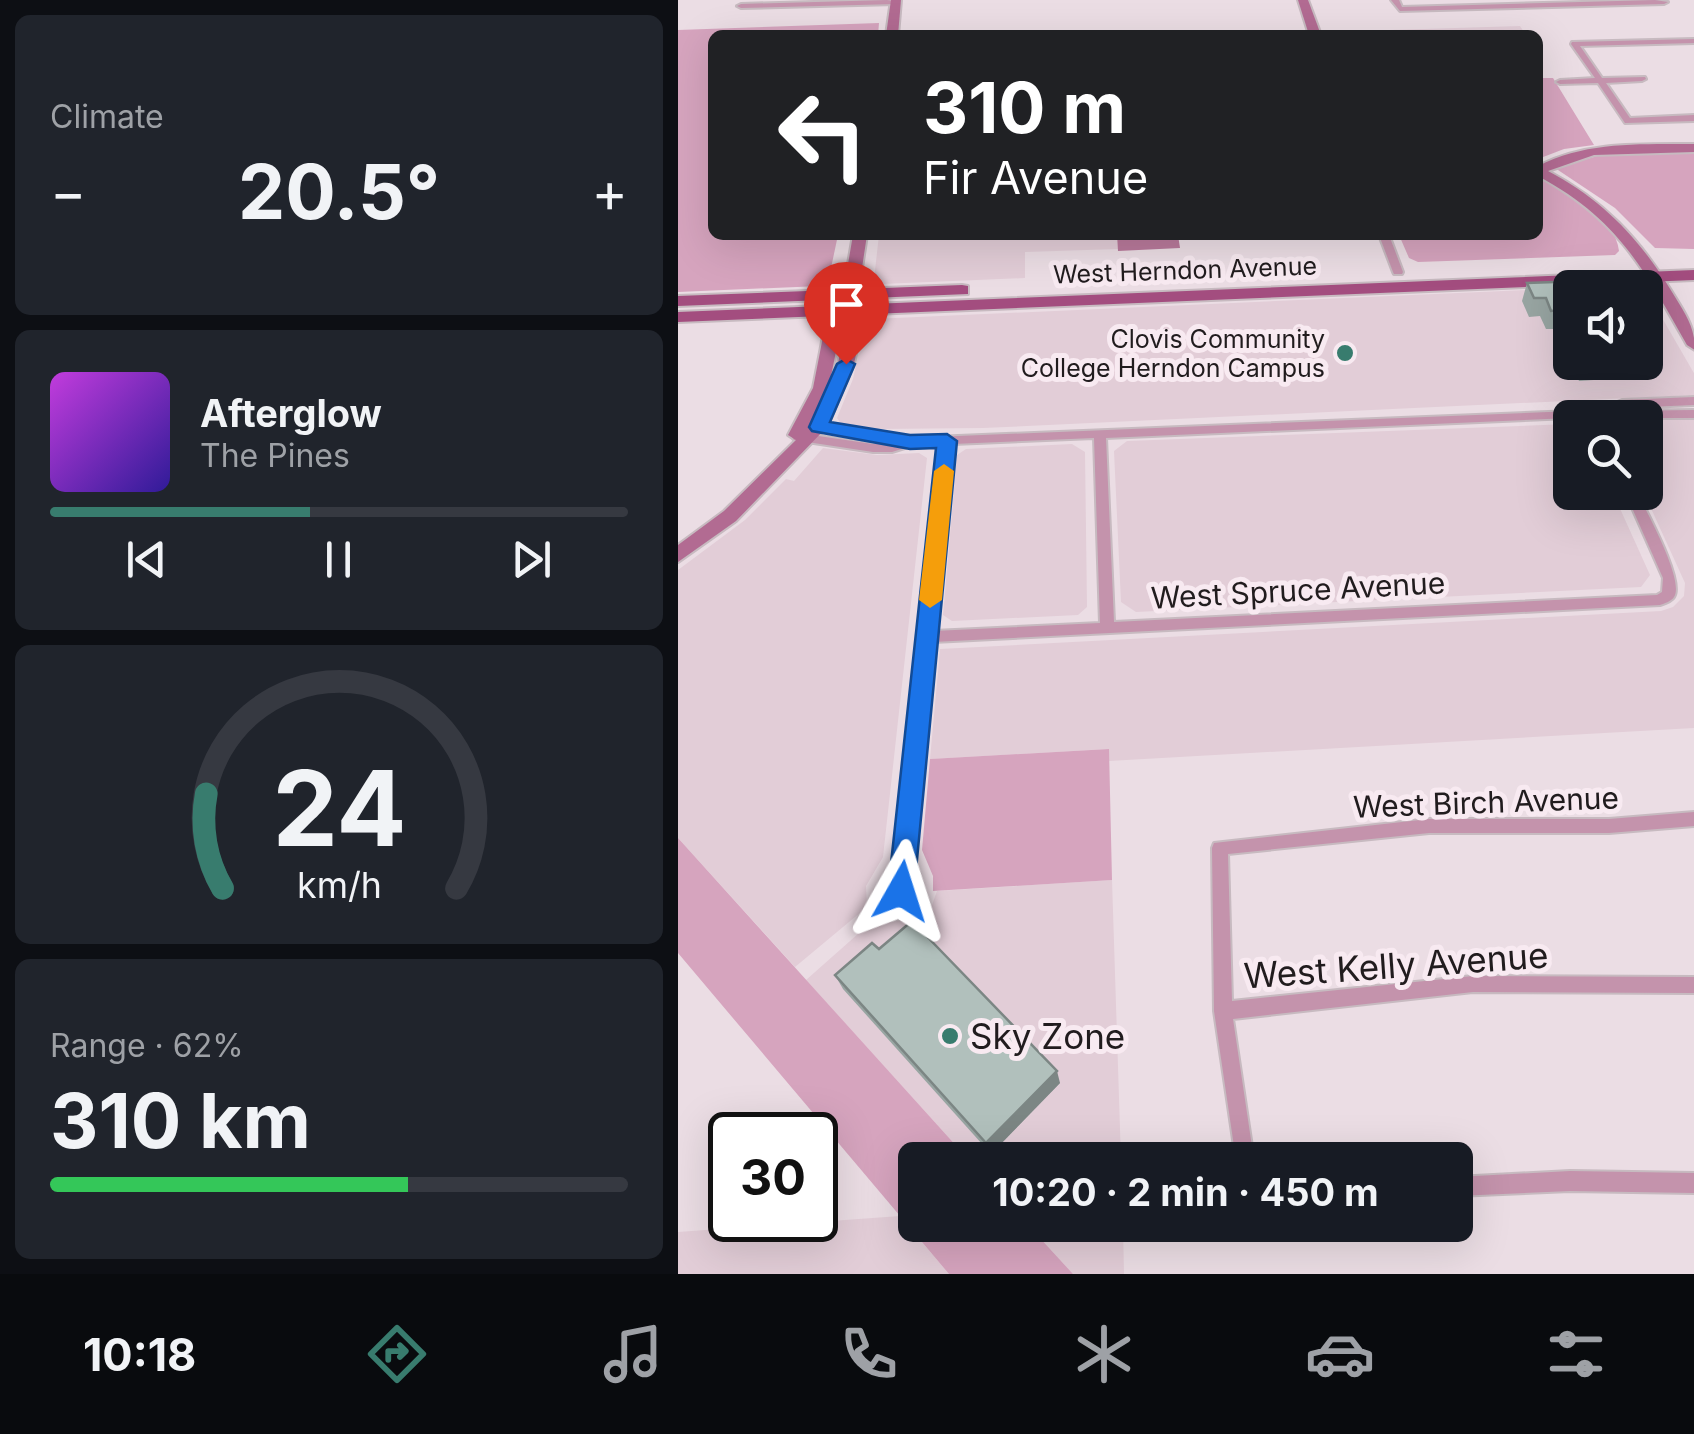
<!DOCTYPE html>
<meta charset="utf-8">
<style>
body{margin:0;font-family:Inter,sans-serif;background:#20242c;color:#f1f3f6;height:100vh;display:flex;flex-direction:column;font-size:38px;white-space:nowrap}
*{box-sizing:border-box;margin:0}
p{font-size:32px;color:#9ea1a6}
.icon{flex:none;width:55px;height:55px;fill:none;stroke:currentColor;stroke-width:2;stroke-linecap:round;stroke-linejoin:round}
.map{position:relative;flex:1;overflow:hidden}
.drawer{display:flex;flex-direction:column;gap:15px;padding:15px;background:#0d0f14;width:678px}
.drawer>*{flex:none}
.top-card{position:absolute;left:30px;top:30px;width:835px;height:210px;border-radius:15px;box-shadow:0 10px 40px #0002;background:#202124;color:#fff;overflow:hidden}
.tools{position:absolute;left:875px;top:270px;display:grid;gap:20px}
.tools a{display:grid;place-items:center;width:110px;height:110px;border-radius:15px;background:#171b24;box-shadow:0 10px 40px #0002;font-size:50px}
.speed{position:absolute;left:30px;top:1112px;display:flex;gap:20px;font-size:50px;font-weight:700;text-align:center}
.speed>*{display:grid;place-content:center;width:130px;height:130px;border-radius:50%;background:#171b24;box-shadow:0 10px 40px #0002;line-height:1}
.speed .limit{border:5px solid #111;border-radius:15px;background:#fff;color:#111}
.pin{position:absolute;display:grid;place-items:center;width:85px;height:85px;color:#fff;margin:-102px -42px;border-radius:50% 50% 50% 0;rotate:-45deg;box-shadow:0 0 10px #0007}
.pin .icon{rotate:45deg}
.me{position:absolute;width:110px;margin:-55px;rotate:6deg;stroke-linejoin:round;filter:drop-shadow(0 0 8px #0008)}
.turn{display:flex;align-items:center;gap:35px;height:210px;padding:0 50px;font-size:45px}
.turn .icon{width:130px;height:130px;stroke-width:2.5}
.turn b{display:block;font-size:70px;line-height:85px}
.big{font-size:75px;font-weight:700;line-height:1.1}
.drawer .card{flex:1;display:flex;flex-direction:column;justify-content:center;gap:15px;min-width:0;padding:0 35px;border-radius:15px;background:#20242c}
.drawer .dial{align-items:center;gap:0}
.dial svg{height:260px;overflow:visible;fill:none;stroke:#363941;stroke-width:7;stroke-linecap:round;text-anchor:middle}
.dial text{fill:#f1f3f6;stroke:none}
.song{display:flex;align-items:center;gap:30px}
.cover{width:120px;height:120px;border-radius:15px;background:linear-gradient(135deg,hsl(290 70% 55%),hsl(250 70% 35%))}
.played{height:10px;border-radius:5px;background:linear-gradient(90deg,#387c6e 45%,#363941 45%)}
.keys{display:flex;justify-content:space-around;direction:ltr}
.heat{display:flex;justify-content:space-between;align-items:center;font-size:55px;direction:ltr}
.charge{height:15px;border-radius:8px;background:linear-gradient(90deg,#34c759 62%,#363941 0)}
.trip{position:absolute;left:220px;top:1142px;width:575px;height:100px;border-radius:15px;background:#171b24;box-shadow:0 10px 40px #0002;font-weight:700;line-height:100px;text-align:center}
.tabs{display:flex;height:160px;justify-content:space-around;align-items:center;background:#090b0e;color:#9ea1a6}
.tabs .icon{width:70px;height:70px}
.tabs .on{color:#387c6e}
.tabs b{font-size:45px;color:#f1f3f6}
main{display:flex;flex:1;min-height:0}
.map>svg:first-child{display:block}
</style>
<main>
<section class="drawer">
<div class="card"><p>Climate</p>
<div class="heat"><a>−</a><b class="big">20.5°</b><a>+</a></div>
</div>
<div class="card">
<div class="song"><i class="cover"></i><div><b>Afterglow</b><p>The Pines</p></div></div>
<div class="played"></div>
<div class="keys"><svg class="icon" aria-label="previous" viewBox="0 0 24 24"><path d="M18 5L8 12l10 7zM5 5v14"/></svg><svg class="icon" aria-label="pause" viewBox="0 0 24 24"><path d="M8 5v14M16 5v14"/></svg><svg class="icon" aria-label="next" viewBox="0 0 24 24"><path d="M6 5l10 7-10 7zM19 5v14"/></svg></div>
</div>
<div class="card dial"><svg viewBox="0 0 100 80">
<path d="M14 69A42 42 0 1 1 86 69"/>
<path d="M14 69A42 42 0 0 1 9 40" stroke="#387c6e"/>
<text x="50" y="56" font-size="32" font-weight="700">24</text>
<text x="50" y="72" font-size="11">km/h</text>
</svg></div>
<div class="card"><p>Range · 62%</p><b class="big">310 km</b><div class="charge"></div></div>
</section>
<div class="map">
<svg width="1017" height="1274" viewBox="0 0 1017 1274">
<rect width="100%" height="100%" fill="#ebdde4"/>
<g fill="#e2cdd7">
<path d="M842,26L848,35L647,32Z"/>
<path d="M201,235H439L440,249L347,252V278L203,284L196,279Z"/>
<path d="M892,288V362H968V290L1017,375L1016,395L305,428L199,429L164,425L159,418L175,379L187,323L195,319Z"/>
<path d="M1016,418V728L431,761L430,749L252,759L262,649L983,611L995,607L1006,596L1007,583L966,493L968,421Z"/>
<path d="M891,424L892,492L935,493L972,575L963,587L458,612L443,602L436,451L449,441Z"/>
<path d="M394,444L407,452L409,607L400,615L274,621L265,615L279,455L288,449Z"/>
<path d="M145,448L199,455L241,453L249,458L205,857L188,886L189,907L117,967L0,838V570L67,520L108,479L116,481Z"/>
<path d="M434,880L443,1160H291L128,980L198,918L213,922L239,918L254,905L259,891Z"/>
<path d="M222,1216L271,1274H0V1232Z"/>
<path d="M350,1225H445L446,1274H395Z"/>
</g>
<g fill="#d6a4be">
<path d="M201,23L200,35H35V235H160L150,282L142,286L0,292V30Z"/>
<path d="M860,78H875L916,145L886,149L860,159Z"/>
<path d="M1016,153V249L977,248L937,208L877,168L923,155Z"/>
<path d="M860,176C888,189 938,217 941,251L937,255L740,262L731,258L721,235H860Z"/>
<path d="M431,749L434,880L255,891V876L244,850L252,759Z"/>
<path d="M0,838L291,1160H238V1225H350L395,1274H271L0,953Z"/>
</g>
<path fill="#b9799b" d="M439,235H500L502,248L440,251Z"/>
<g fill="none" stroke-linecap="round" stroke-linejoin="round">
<g stroke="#c7bac0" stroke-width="4">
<g id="street">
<path d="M209,0L222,2L218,4L63,8L59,6L63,4Z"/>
<path d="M713,0H721L724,7L977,0L990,2L986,4L722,11Z"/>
<path d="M1017,39V43L902,46L924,78L967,77L968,79L964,81L928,83L952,118L1017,115V121L947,123L920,83L882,84L878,82L882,80L917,78L893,44L894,42Z"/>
<path d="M701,235H711L725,272L724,274H716L715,272Z"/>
<path d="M1017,397V405L945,408L935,411L1017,410V418H892L428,438L436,622L979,595L984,592L985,578L947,492H959C968,511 1007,581 996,597C994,601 985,604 982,605L255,642L231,891L229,896L223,898L217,896L215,891L263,445L233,446L214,452H195L116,440L114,437L120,433L195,444L215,443L130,429L124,425L126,422L130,421L232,438L920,410L944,400ZM416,438L422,623L256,631L275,444Z"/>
<path d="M1017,812V826L931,833H751L550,854L554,1001L795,976L1017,977V993L795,992L555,1019L576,1160H558L536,1011L534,848L536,843L751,819H931Z"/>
<path d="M892,1171L1017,1173V1193L892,1191L778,1196V1177Z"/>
</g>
</g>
<g stroke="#c7bac0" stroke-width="4">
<g id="secondary">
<path d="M213,0H223L220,35H208Z"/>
<path d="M620,0H630L643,35H631Z"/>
<path d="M997,144H1017V152L916,155L870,171C925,200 962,239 994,292C1006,312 1017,326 1017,350L1009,345C966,269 940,219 860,176V166C903,144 950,144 997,144Z"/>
<path d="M175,235H189L180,294L187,310L176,364L149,427L58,521L0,562V545L46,511L118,440L110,435L135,388L150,311L165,293ZM170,306L160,364L152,381L166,312Z"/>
</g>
</g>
<g stroke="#c7bac0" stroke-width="4">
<g id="primary">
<path d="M1017,270V280L0,322V312Z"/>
<path d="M284,285L290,286V294L0,306V296Z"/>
</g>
</g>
<use href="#street" fill="#c493ac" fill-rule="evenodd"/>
<use href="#secondary" fill="#b26b92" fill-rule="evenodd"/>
<use href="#primary" fill="#a34d7f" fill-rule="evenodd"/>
</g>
<g fill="#98a5a2">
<path d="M849,283L892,288V362L877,329H868L862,316L851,317L844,301Z"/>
<path d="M893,362H936L930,379L901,381Z"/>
<path d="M201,949L382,1083L313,1154L165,989L157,975Z"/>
</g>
<path fill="#7c8684" d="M379,1071L382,1083L313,1154L308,1143Z"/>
<g fill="#b1c0bc" stroke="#7c8684" stroke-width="2.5">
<path d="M905,281L908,288H892V331L883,310L873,311L868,298H856L849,283Z"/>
<path d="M234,921L379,1071L308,1143L157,975L194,943L201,949Z"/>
</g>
<path fill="#1a73e8" stroke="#114b97" stroke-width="2.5" d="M168,359L177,364L152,422L232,435L269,434L279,441L236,891L233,900L223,903L213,900L210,891L258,448L232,449L134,431L131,427L159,364Z"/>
<path fill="#f59e0b" d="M266,464L276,471L264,600L252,608L241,600L256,471Z"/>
<g fill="#387c6e" stroke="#f8eaf1" stroke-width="4">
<circle cx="667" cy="353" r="10"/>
<circle cx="272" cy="1036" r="10"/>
</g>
<g text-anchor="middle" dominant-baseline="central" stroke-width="10" stroke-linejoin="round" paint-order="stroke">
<g font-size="25" fill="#211c1e" stroke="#f8eaf1">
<text transform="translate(507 270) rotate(-2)">West Herndon Avenue</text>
</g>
<g font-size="25" fill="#211c1e" stroke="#f8eaf1" text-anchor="end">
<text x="647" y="339">Clovis Community<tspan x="647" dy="29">College Herndon Campus</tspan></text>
</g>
<g font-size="30" fill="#211c1e" stroke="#f8eaf1">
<text transform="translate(620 590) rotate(-3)">West Spruce Avenue</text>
<text transform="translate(808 802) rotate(-2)">West Birch Avenue</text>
</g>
<g font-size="35" fill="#211c1e" stroke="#f8eaf1">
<text transform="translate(718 965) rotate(-4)">West Kelly Avenue</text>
</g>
<g font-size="35" fill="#211c1e" stroke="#f8eaf1" text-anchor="start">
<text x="292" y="1036">Sky Zone</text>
</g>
</g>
</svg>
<div class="tools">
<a><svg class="icon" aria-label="sound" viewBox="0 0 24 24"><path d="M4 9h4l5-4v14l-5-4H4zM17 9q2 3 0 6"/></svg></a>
<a><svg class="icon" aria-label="search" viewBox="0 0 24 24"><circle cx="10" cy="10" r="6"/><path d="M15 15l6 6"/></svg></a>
</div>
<div class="speed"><div class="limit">30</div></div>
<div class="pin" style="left:168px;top:364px;background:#d93025"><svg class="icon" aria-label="arrive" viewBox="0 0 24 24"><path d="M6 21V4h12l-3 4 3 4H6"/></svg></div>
<svg class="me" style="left:223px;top:891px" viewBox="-20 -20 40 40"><path d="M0-17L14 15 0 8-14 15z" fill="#1a73e8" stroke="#fff" stroke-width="4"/></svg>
<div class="trip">10:20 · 2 min · 450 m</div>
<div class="top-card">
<div class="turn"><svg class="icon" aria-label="left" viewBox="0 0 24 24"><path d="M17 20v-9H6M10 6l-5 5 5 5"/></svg><div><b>310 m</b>Fir Avenue</div></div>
</div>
</div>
</main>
<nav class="tabs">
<b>10:18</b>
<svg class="icon on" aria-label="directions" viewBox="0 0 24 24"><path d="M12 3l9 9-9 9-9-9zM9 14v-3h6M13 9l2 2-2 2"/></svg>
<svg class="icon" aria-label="music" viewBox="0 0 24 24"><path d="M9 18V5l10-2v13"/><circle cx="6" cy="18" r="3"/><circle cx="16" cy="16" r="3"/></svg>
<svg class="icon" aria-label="phone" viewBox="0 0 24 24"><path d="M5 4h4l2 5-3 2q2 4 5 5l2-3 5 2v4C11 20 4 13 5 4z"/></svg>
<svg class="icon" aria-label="climate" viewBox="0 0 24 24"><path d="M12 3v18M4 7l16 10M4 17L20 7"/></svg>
<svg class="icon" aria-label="car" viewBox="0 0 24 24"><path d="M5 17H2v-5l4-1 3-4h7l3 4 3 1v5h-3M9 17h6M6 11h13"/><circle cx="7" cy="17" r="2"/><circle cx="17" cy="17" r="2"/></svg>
<svg class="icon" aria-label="filters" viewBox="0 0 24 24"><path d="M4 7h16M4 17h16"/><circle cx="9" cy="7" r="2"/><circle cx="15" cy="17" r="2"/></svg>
</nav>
